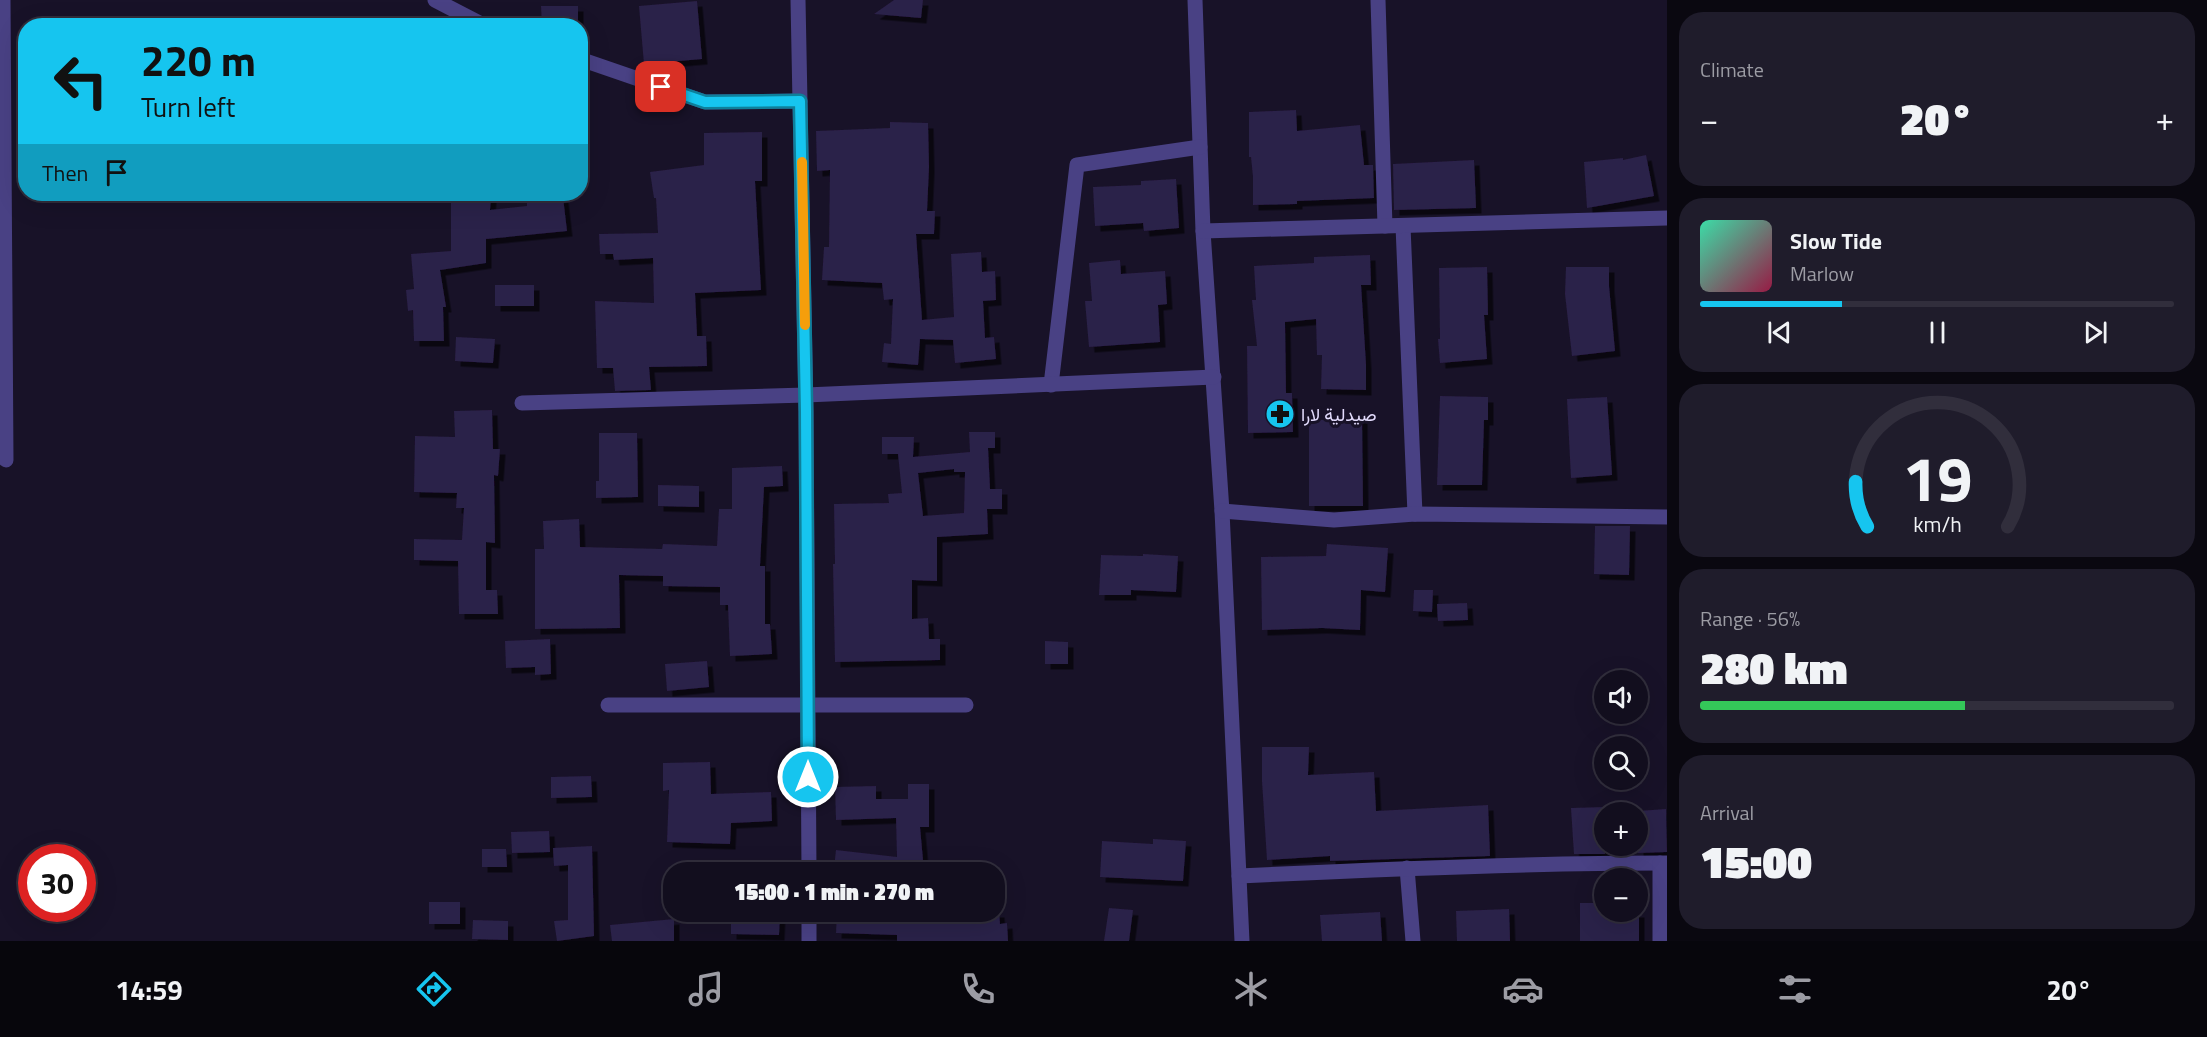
<!DOCTYPE html>
<meta charset="utf-8">
<style>
body{margin:0;font-family:"Titillium Web",Vazirmatn,sans-serif;background:#1f1c2b;color:#f1f3f6;height:100vh;display:flex;flex-direction:column;font-size:22px;white-space:nowrap}
*{box-sizing:border-box;margin:0}
p{font-size:20px;color:#9c9ca4}
.icon{flex:none;width:33px;height:33px;fill:none;stroke:currentColor;stroke-width:2;stroke-linecap:round;stroke-linejoin:round}
.map{position:relative;flex:1;overflow:hidden}
.side{display:flex;flex-direction:column;gap:12px;padding:12px;background:#0a0810;width:540px}
.side>*{flex:none}
.banner{position:absolute;left:18px;top:18px;width:570px;height:183px;border-radius:24px;box-shadow:0 6px 24px #0002,0 0 0 2px #312e3c;background:#16c5ef;color:#111;overflow:hidden}
.buttons{position:absolute;left:1594px;top:670px;display:grid;gap:12px}
.buttons a{display:grid;place-items:center;width:54px;height:54px;border-radius:50%;background:#120e1e;box-shadow:0 6px 24px #0002,0 0 0 2px #312e3c;font-size:30px}
.speed{position:absolute;left:18px;top:844px;display:flex;gap:12px;font-size:30px;font-weight:700;text-align:center}
.speed>*{display:grid;place-content:center;width:78px;height:78px;border-radius:50%;background:#120e1e;box-shadow:0 6px 24px #0002,0 0 0 2px #312e3c;line-height:1}
.speed .limit{border:9px solid #d22;background:#fff;color:#111}
.pin{position:absolute;display:grid;place-items:center;width:51px;height:51px;color:#fff;margin:-26px;border-radius:12px;box-shadow:0 3px 9px #0006}
.me{position:absolute;width:66px;margin:-33px;rotate:0deg;stroke-linejoin:round;filter:drop-shadow(0 0 4px #0008)}
.turn{display:flex;align-items:center;gap:21px;height:126px;padding:0 24px;font-size:27px}
.turn .icon{width:78px;height:78px;stroke-width:2.5}
.turn b{display:block;font-size:42px;line-height:51px}
.then{display:flex;align-items:center;height:57px;padding:0 24px;background:#0003;gap:12px;font-size:22px}
.big{font-size:45px;font-weight:800;line-height:1.1}
.side .widget{flex:1;display:flex;flex-direction:column;justify-content:center;gap:9px;min-width:0;padding:0 21px;border-radius:24px;background:#1f1c2b}
.side .dial{align-items:center;gap:0}
.dial svg{height:156px;overflow:visible;fill:none;stroke:#312e3c;stroke-width:7;stroke-linecap:round;text-anchor:middle}
.dial text{fill:#f1f3f6;stroke:none}
.song{display:flex;align-items:center;gap:18px}
.cover{width:72px;height:72px;border-radius:9px;background:linear-gradient(135deg,hsl(160 70% 55%),hsl(340 70% 35%))}
.played{height:6px;border-radius:3px;background:linear-gradient(90deg,#16c5ef 30%,#312e3c 30%)}
.keys{display:flex;justify-content:space-around;direction:ltr}
.heat{display:flex;justify-content:space-between;align-items:center;font-size:33px;direction:ltr}
.charge{height:9px;border-radius:4px;background:linear-gradient(90deg,#34c759 56%,#312e3c 0)}
.trip{position:absolute;left:663px;top:862px;width:342px;height:60px;border-radius:24px;background:#120e1e;box-shadow:0 6px 24px #0002,0 0 0 2px #312e3c;font-weight:800;line-height:60px;text-align:center}
.dock{display:flex;height:96px;justify-content:space-around;align-items:center;background:#07060c;color:#9c9ca4}
.dock .icon{width:42px;height:42px}
.dock .selected{color:#16c5ef}
.dock b{font-size:27px;color:#f1f3f6}
main{display:flex;flex:1;min-height:0}
.map>svg:first-child{display:block}
</style>
<main>
<div class="map">
<svg width="1667" height="941" viewBox="0 0 1667 941">
<defs>
<filter id="shadow"><feDropShadow dx="5.5" dy="5.5" stdDeviation="0" flood-color="#0009"/></filter>
</defs>
<rect width="100%" height="100%" fill="#181228"/>
<g fill="#2b2048" fill-rule="evenodd" filter="url(#shadow)">
<path d="M894,0H923L921,18L874,14Z"/>
<path d="M697,1L702,59L644,64L639,6Z"/>
<path d="M541,6H578V25L542,26Z"/>
<path d="M1296,110L1297,131L1360,125L1364,165H1373L1374,198L1297,201V204L1253,205V177L1251,157H1249V112Z"/>
<path d="M890,122L928,123L929,167L927,211H935L934,234H916L922,320L954,317L951,254L981,252L982,272L995,271L996,300L983,301L985,338L994,337L996,359L955,363L953,340L920,339L918,365L882,362L884,343L891,344L893,299L884,300L882,283L822,280L824,247H829L830,170L817,171L816,131L890,128Z"/>
<path d="M762,132V181H755L761,290L695,293L697,336H706L707,366L649,367L651,390L615,391L613,368H597L595,301L654,303L653,258L614,260L613,254H600L599,234L658,233L656,198H654L650,172L704,165V133Z"/>
<path d="M1646,155L1654,196L1587,208L1584,162L1623,158V160Z"/>
<path d="M1474,160L1476,208L1394,210L1393,164Z"/>
<path d="M1176,179L1179,228L1144,231L1143,223L1095,226L1093,187L1141,185V181Z"/>
<path d="M451,197H491L490,210L527,206V201L563,197L567,231L486,239V263L440,270L446,307H443L444,341H414L413,310L408,311L406,290L414,289L411,254L451,251Z"/>
<path d="M1370,255L1371,285H1361L1366,365V390L1321,389L1322,355H1317L1316,319L1285,322L1286,393H1292L1293,432L1248,433L1247,346H1257L1252,300H1256L1254,266L1314,263V257Z"/>
<path d="M1120,260L1121,274L1165,271L1167,304L1158,305L1160,342L1089,347L1085,301H1092L1089,263Z"/>
<path d="M1487,267L1488,315H1484L1487,359L1440,363L1438,339H1440L1439,268Z"/>
<path d="M1566,267H1609V286L1615,351L1572,356L1565,294Z"/>
<rect x="495" y="285" width="39" height="21"/>
<path d="M456,337L495,339L493,363L455,361Z"/>
<path d="M1440,396L1488,397V420H1484L1482,485H1437Z"/>
<path d="M1607,397L1612,475L1571,478L1567,399Z"/>
<path d="M492,410L493,449H500L498,476L494,475L495,543L486,542V590H497L498,614H459L458,561L414,560V539L462,540L464,508H456L457,493L414,492L415,436L455,437L454,411Z"/>
<path d="M1362,416L1363,506H1309V421Z"/>
<path d="M969,432H995V448H988L990,489H1002V509H987L988,534L937,537V581L912,580V619L928,618L929,639H940V660L835,662L833,564H835L834,504L889,503L888,494L902,493L898,454H882V437H914L913,457L970,452ZM954,469V472H965L964,513L923,516L918,473Z"/>
<path d="M599,433H637L638,497L596,498V481H599Z"/>
<path d="M782,466L783,486L764,487L760,566H765V624H770L772,654L730,656L728,605H720V587L663,586V576L619,575L620,628L535,629V549H544L543,521L579,519L580,547L662,549L663,544L717,546L719,509H732V468Z"/>
<path d="M658,485L699,486V507L658,506Z"/>
<path d="M1595,526H1630L1629,575L1594,574Z"/>
<path d="M1327,544L1388,548L1385,592L1361,590L1360,630L1322,628L1262,630L1261,557L1326,556Z"/>
<path d="M1143,554L1178,556L1176,592L1131,590V595H1099L1101,555L1143,556Z"/>
<path d="M1414,590H1433L1432,612L1413,611Z"/>
<path d="M1467,603L1468,620L1438,621L1437,604Z"/>
<path d="M550,639L551,674L535,675V667L506,668L505,641Z"/>
<path d="M1045,641L1068,642V664H1045Z"/>
<path d="M707,661L709,687L667,691L665,664Z"/>
<path d="M1262,747H1309L1308,775L1374,772L1376,811L1488,805L1490,856L1330,861V856L1267,860L1262,781Z"/>
<path d="M710,762L711,794L771,792L772,821L731,823L730,844L667,842L669,790L663,791V763Z"/>
<path d="M591,776L592,797L551,798V777Z"/>
<path d="M908,784H929V827H920L923,860L941,861V873H866L834,868L836,850L897,857L896,818L836,820L835,787L876,786V799H908Z"/>
<path d="M1605,807V854H1574L1571,808Z"/>
<path d="M1666,809L1667,852L1638,853V811Z"/>
<path d="M549,831L550,852L512,853L511,832Z"/>
<path d="M1153,839L1186,841L1183,881L1100,877L1102,841L1153,844Z"/>
<path d="M592,846L594,936L557,941L554,921L568,920V865L554,866L553,848Z"/>
<path d="M482,849H506L507,867H482Z"/>
<rect x="429" y="902" width="31" height="22"/>
<path d="M1580,903H1605V912H1639V941H1580Z"/>
<path d="M1109,908L1133,910L1129,941H1104Z"/>
<path d="M1509,909L1510,941H1457L1456,911Z"/>
<path d="M731,912H780L779,935L731,934Z"/>
<path d="M837,912H999L1000,924L1007,923L1008,941H897V935L836,933Z"/>
<path d="M1380,912L1382,941H1322L1320,915Z"/>
<path d="M674,919V941H612L610,925Z"/>
<path d="M473,920L508,921V940L472,939Z"/>
</g>
<g fill="none" stroke-linecap="round" stroke-linejoin="round">
<g stroke="#494184" stroke-width="15">
<path d="M3,0L6,460"/>
<path d="M435,0L485,26"/>
<path d="M798,0L806,411L809,873"/>
<path d="M1195,0L1203,231L1222,511L1242,941"/>
<path d="M1378,0L1385,226"/>
<path d="M580,59L705,102L800,101"/>
<path d="M1403,226L1415,514"/>
<path d="M1203,231L1667,218"/>
<path d="M1051,385L1077,165L1200,147"/>
<path d="M522,403L806,395L1214,377"/>
<path d="M1222,511L1334,520L1415,514L1667,517"/>
<path d="M608,705H966"/>
<path d="M1407,868L1413,941"/>
<path d="M1239,876C1382,869 1524,863 1667,863"/>
<path d="M809,912V941"/>
<path d="M1660,941V863"/>
</g>
</g>
<g fill="none" stroke-linecap="round" stroke-linejoin="round">
<g stroke="#0e809b" stroke-width="15">
<path id="route" d="M661,87L705,102L800,101L806,411L808,777"/>
</g>
<use href="#route" stroke="#16c5ef" stroke-width="10"/>
<path stroke="#f59e0b" stroke-width="10" d="M802,162L805,325"/>
</g>
<defs>
<g id="pharmacy-disc" transform="scale(1.5)"><circle r="9.5" fill="#16c5ef" stroke="#181228"/><path d="M-2-6h4v4h4v4h-4v4h-4v-4h-4v-4h4Z" fill="#111"/></g>
</defs>
<g fill-rule="evenodd">
<use href="#pharmacy-disc" x="1280" y="414"/>
</g>
<g text-anchor="middle" dominant-baseline="central" stroke-width="6" stroke-linejoin="round" paint-order="stroke">
<g font-size="18" fill="#e3dcfd" stroke="#181228" text-anchor="start">
<text x="1301" y="414">صيدلية لارا</text>
</g>
</g>
</svg>
<div class="buttons">
<a><svg class="icon" aria-label="sound" viewBox="0 0 24 24"><path d="M4 9h4l5-4v14l-5-4H4zM17 9q2 3 0 6"/></svg></a>
<a><svg class="icon" aria-label="search" viewBox="0 0 24 24"><circle cx="10" cy="10" r="6"/><path d="M15 15l6 6"/></svg></a>
<a>+</a>
<a>−</a>
</div>
<div class="speed"><div class="limit">30</div></div>
<div class="pin" style="left:661px;top:87px;background:#d93025"><svg class="icon" aria-label="arrive" viewBox="0 0 24 24"><path d="M6 21V4h12l-3 4 3 4H6"/></svg></div>
<svg class="me" style="left:808px;top:777px" viewBox="-20 -20 40 40"><circle r="17" fill="#16c5ef" stroke="#fff" stroke-width="3"/><path d="M0-11L8 9 0 5-8 9z" fill="#fff"/></svg>
<div class="trip">15:00 · 1 min · 270 m</div>
<div class="banner">
<div class="turn"><svg class="icon" aria-label="left" viewBox="0 0 24 24"><path d="M17 20v-9H6M10 6l-5 5 5 5"/></svg><div><b>220 m</b>Turn left</div></div>
<div class="then">Then<svg class="icon" aria-label="arrive" viewBox="0 0 24 24"><path d="M6 21V4h12l-3 4 3 4H6"/></svg></div>
</div>
</div>
<section class="side">
<div class="widget"><p>Climate</p>
<div class="heat"><a>−</a><b class="big">20°</b><a>+</a></div>
</div>
<div class="widget">
<div class="song"><i class="cover"></i><div><b>Slow Tide</b><p>Marlow</p></div></div>
<div class="played"></div>
<div class="keys"><svg class="icon" aria-label="previous" viewBox="0 0 24 24"><path d="M18 5L8 12l10 7zM5 5v14"/></svg><svg class="icon" aria-label="pause" viewBox="0 0 24 24"><path d="M8 5v14M16 5v14"/></svg><svg class="icon" aria-label="next" viewBox="0 0 24 24"><path d="M6 5l10 7-10 7zM19 5v14"/></svg></div>
</div>
<div class="widget dial"><svg viewBox="0 0 100 80">
<path d="M14 69A42 42 0 1 1 86 69"/>
<path d="M14 69A42 42 0 0 1 8 46" stroke="#16c5ef"/>
<text x="50" y="56" font-size="32" font-weight="700">19</text>
<text x="50" y="72" font-size="11">km/h</text>
</svg></div>
<div class="widget"><p>Range · 56%</p><b class="big">280 km</b><div class="charge"></div></div>
<div class="widget"><p>Arrival</p><b class="big">15:00</b></div>
</section>
</main>
<nav class="dock">
<b>14:59</b>
<svg class="icon selected" aria-label="directions" viewBox="0 0 24 24"><path d="M12 3l9 9-9 9-9-9zM9 14v-3h6M13 9l2 2-2 2"/></svg>
<svg class="icon" aria-label="music" viewBox="0 0 24 24"><path d="M9 18V5l10-2v13"/><circle cx="6" cy="18" r="3"/><circle cx="16" cy="16" r="3"/></svg>
<svg class="icon" aria-label="phone" viewBox="0 0 24 24"><path d="M5 4h4l2 5-3 2q2 4 5 5l2-3 5 2v4C11 20 4 13 5 4z"/></svg>
<svg class="icon" aria-label="climate" viewBox="0 0 24 24"><path d="M12 3v18M4 7l16 10M4 17L20 7"/></svg>
<svg class="icon" aria-label="car" viewBox="0 0 24 24"><path d="M5 17H2v-5l4-1 3-4h7l3 4 3 1v5h-3M9 17h6M6 11h13"/><circle cx="7" cy="17" r="2"/><circle cx="17" cy="17" r="2"/></svg>
<svg class="icon" aria-label="filters" viewBox="0 0 24 24"><path d="M4 7h16M4 17h16"/><circle cx="9" cy="7" r="2"/><circle cx="15" cy="17" r="2"/></svg>
<b>20°</b>
</nav>
